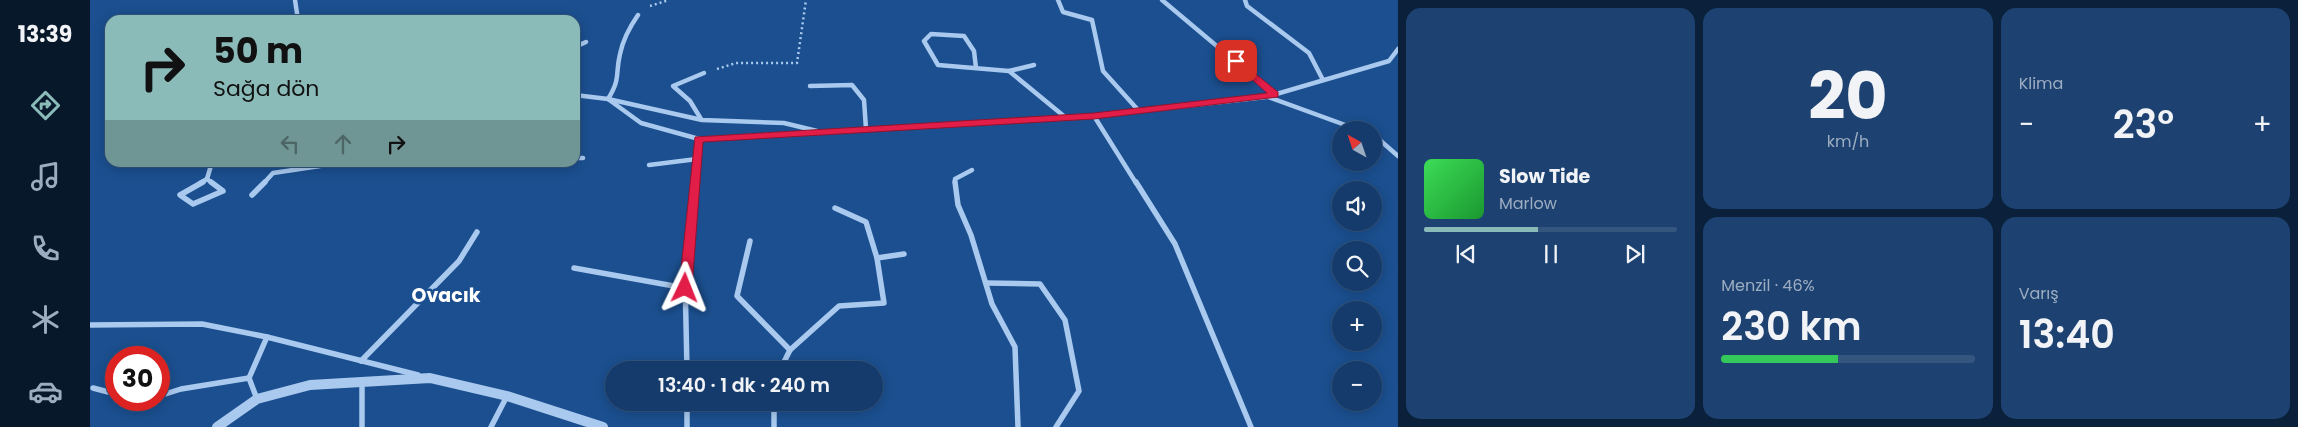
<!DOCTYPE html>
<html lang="tr">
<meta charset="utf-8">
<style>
body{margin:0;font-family:Poppins,sans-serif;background:#1d4271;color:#f1f3f6;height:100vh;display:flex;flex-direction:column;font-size:19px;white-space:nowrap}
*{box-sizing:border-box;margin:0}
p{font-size:16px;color:#9dadc1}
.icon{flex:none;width:28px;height:28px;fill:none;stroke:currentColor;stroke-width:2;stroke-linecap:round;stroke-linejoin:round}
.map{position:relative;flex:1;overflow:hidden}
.side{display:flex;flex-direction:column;gap:8px;padding:8px;background:#0b203b;width:900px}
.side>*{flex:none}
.hud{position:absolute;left:15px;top:15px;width:475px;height:152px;border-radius:15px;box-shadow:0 2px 12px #0003,0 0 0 1px #33557e;background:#8bbbb9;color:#111;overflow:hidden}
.needle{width:32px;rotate:320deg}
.fabs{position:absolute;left:1242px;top:121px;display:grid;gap:10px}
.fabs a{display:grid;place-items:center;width:50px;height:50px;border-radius:50%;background:#143b6b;box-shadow:0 2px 12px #0003,0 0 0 1px #33557e;font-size:25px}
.speed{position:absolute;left:15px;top:346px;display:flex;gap:10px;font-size:25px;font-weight:700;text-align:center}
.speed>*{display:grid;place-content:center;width:65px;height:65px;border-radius:50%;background:#143b6b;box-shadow:0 2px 12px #0003,0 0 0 1px #33557e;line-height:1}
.speed .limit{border:8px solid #d22;background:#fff;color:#111}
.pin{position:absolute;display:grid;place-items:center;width:42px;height:42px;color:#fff;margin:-21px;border-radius:10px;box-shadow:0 2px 8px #0006}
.me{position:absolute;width:55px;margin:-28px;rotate:2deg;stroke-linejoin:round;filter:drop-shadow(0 0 4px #0008)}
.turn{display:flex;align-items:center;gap:18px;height:105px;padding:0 25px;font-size:22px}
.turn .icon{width:65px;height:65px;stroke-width:2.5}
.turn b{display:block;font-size:35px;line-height:42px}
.lanes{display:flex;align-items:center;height:48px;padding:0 25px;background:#0003;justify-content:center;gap:25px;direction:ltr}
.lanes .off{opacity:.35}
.big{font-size:38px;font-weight:600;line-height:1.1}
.side .card{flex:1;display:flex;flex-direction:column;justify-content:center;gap:8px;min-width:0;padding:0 18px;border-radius:15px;background:#1d4271}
.side .dial{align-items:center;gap:0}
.dial b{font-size:65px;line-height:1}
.song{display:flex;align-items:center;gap:15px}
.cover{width:60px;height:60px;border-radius:8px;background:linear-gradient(135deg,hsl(130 70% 55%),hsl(130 70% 35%))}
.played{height:5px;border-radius:2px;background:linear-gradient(90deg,#8bbbb9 45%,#33557e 45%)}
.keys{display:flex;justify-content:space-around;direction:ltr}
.heat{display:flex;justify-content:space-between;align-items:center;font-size:28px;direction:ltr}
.charge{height:8px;border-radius:4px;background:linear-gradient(90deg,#34c759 46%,#33557e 0)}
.side .tiles{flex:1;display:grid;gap:8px;grid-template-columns:repeat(3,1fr)}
.card:first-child{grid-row:span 2}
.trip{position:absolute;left:515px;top:361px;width:278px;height:50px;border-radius:25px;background:#143b6b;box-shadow:0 2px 12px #0003,0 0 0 1px #33557e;font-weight:600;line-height:50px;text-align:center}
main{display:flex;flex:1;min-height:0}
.menu{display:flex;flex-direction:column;width:90px;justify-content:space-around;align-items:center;background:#08182b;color:#9dadc1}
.menu .icon{width:35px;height:35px}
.menu .active{color:#8bbbb9}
.menu b{font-size:22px;color:#f1f3f6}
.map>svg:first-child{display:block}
</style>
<main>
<nav class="menu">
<b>13:39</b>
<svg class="icon active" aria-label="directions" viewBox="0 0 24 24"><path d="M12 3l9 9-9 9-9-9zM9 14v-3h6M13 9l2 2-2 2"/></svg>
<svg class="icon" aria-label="music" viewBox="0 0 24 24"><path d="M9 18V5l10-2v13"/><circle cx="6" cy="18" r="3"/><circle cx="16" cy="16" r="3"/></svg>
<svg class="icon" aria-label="phone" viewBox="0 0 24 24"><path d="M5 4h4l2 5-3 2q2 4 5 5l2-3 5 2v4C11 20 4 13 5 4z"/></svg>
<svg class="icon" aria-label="climate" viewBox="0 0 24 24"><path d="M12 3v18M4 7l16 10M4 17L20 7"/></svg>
<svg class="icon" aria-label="car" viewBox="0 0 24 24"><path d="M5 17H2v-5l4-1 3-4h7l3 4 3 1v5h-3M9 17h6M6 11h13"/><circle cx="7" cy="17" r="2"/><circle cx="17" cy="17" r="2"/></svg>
</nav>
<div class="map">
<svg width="1308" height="427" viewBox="0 0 1308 427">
<rect width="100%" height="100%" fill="#1b4f8f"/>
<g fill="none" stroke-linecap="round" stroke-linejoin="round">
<g stroke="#a9c9ee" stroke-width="2.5" stroke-dasharray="2 3" stroke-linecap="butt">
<path d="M560,6L579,0"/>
<path d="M627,69L646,63H707L716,0"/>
</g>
<g stroke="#a9c9ee" stroke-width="4.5">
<path d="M205,0L208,20"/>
<path d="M968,0L973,12L1002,20L1013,71L1049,111"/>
<path d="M1072,0L1184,94"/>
<path d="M1155,0L1157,6L1219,53L1233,80"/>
<path d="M548,15C539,28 533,39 530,54C525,75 531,78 518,99L612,120L694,123L727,131"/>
<path d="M485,47L496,42"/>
<path d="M886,68L884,51L874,36L841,34L834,41L848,65L919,71L975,117"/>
<path d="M919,71L944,65"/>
<path d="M720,86L762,85L774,100L776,129"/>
<path d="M485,95L518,99L551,123L609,139L1004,116L1176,97L1299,61L1308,49"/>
<path d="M1178,97L1269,130"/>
<path d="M1004,116L1046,183"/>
<path d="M611,119L600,101L583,86L614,73"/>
<path d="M1284,135L1308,156"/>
<path d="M485,158H493"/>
<path d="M559,165L607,159"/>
<path d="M117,179L122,183"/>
<path d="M117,179L122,162"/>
<path d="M110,183L117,179"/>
<path d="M174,183L183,173L230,166L234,162"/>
<path d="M605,183L609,139"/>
<path d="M865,183V179L882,170"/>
</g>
<g stroke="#a9c9ee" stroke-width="5.5">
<path d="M113,182L90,195L103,204L133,191L121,182"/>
<path d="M865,182L868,205L881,235L902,304L925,347L928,427"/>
<path d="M1046,182L1085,244L1161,427"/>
<path d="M162,195L175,182"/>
<path d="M745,208L776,222L787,258"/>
<path d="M660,241L647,296L700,350"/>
<path d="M484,268L595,288"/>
<path d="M896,283L950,284L975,320L989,391L966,427"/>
<path d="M0,325L112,324L177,337L328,375"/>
<path d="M271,361L369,261L387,232"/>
<path d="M597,370L595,277L605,182"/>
<path d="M690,370L700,350L749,306L794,303L787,258L814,254"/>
<path d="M159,378L177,337"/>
<path d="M272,382V427"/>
<path d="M3,388L26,394"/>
<path d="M69,396L91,389L159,378L167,399"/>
<path d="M597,402V427"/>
<path d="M684,402V427"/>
<path d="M401,427L417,396"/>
</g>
<path stroke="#a9c9ee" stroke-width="10" d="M127,427L167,399L220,385L340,378L417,396L513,427"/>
</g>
<path fill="#e11d48" stroke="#92132f" d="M1146,58L1188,92V97L1004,119L613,142L602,288L595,293L589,288L605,137L1004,113L1177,93L1143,63V59Z"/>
<g text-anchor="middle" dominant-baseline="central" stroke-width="5" stroke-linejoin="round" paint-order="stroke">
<g font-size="19" font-weight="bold" fill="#fff" stroke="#1b4f8f">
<text x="356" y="295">Ovacık</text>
</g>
</g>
</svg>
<div class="fabs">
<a><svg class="needle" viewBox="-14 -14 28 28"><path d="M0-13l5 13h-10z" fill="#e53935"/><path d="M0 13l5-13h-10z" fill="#9dadc1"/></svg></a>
<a><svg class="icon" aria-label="sound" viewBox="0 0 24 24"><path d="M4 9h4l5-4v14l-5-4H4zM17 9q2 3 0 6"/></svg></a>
<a><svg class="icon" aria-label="search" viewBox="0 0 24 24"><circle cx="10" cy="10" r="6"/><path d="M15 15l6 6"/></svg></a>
<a>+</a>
<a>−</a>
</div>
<div class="speed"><div class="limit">30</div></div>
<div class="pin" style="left:1146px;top:61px;background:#d93025"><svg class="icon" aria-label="arrive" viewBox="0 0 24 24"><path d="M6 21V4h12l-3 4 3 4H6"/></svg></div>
<svg class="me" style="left:595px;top:288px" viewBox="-20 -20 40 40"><path d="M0-17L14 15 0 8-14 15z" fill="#e11d48" stroke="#fff" stroke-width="4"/></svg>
<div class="trip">13:40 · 1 dk · 240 m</div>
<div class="hud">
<div class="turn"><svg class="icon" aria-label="right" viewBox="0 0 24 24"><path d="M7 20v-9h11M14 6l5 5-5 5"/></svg><div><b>50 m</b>Sağa dön</div></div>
<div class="lanes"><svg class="icon off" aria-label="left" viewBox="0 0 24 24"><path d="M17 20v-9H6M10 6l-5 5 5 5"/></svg><svg class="icon off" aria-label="ahead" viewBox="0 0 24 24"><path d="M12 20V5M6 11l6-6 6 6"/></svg><svg class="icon" aria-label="right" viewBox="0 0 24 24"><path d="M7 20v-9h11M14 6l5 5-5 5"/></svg></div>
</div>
</div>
<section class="side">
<div class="tiles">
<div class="card">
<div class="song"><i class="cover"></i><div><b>Slow Tide</b><p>Marlow</p></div></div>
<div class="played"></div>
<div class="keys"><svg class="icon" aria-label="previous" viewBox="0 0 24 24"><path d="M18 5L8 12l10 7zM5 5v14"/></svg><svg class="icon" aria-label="pause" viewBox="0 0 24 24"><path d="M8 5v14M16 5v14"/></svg><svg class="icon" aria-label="next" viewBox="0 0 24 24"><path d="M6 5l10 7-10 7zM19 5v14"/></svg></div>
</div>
<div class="card dial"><b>20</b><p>km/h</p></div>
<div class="card"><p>Klima</p>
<div class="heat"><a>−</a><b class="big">23°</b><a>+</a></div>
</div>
<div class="card"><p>Menzil · 46%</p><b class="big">230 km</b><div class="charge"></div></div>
<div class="card"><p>Varış</p><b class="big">13:40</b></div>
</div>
</section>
</main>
